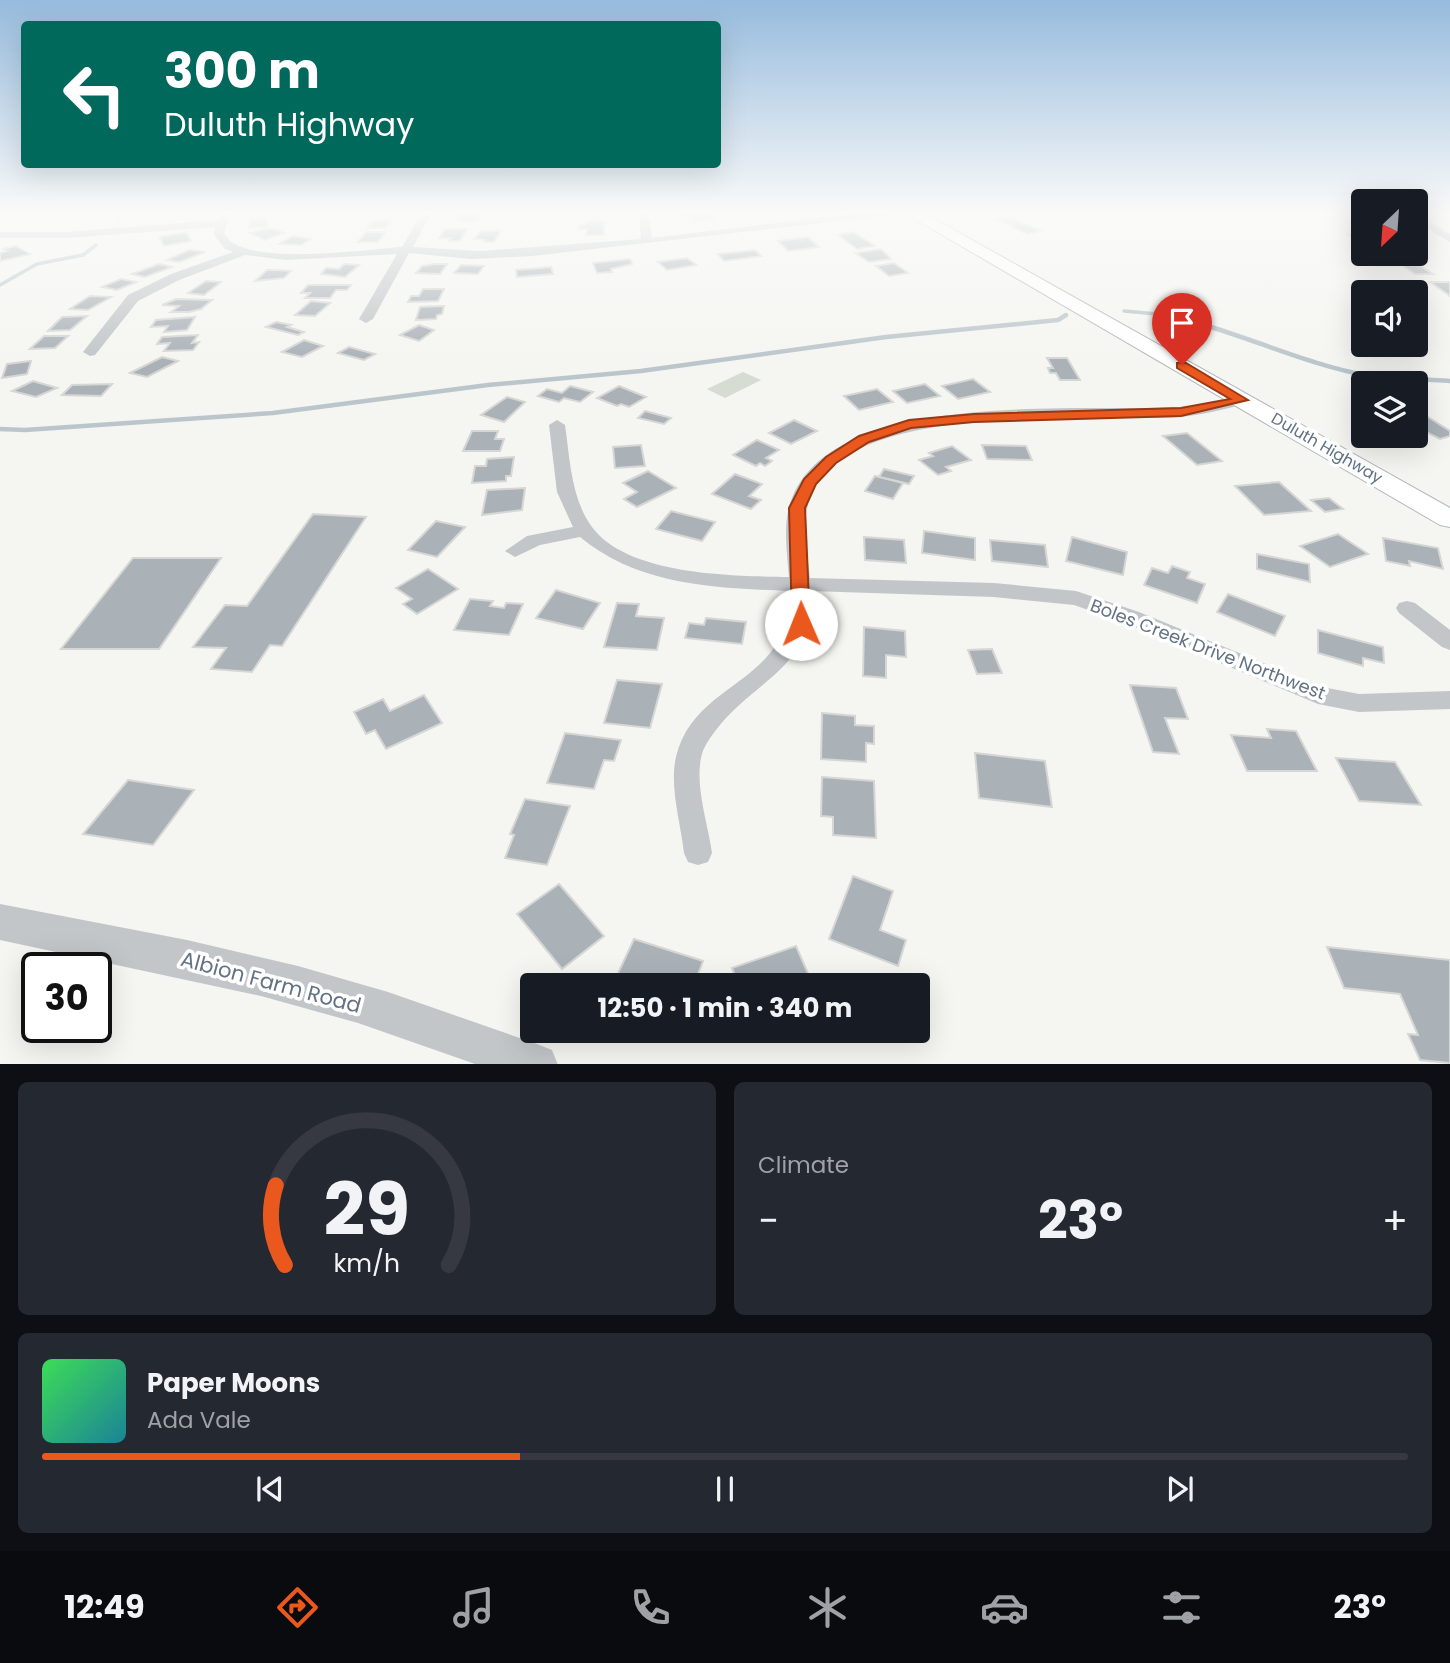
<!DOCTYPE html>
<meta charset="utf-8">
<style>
body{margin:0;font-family:Poppins,sans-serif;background:#242831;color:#f1f3f6;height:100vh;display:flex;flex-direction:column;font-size:26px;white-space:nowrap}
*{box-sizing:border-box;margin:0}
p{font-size:23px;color:#9ea1a6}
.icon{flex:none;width:38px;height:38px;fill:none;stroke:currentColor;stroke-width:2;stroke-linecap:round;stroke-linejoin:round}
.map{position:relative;height:1064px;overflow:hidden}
.details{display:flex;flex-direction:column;gap:18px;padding:18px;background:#0d0f14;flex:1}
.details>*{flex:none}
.hud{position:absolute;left:21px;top:21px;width:700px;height:147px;border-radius:7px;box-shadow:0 7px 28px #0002;background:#00695c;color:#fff;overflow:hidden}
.needle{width:46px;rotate:205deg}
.tools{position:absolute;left:1351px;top:189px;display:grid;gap:14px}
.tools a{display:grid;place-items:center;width:77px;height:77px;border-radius:7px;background:#171b24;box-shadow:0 7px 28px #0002;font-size:35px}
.speed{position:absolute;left:21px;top:952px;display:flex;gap:14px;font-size:35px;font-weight:700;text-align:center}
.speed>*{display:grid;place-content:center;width:91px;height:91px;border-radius:50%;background:#171b24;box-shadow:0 7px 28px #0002;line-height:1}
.speed .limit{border:4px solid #111;border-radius:10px;background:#fff;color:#111}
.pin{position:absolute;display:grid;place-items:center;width:60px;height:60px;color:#fff;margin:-72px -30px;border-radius:50% 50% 50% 0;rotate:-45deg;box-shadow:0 0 7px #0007}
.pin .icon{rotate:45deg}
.me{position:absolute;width:77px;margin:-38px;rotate:359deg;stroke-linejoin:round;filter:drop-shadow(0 0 5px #0008)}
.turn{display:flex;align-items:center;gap:24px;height:147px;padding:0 28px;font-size:32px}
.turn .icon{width:91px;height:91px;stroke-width:2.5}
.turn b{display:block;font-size:49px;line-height:60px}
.big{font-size:52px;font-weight:700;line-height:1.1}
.details .card{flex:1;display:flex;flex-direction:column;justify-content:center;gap:10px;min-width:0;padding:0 24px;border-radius:10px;background:#242831}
.details .dial{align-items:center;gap:0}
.dial svg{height:182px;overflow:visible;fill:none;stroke:#363941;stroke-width:7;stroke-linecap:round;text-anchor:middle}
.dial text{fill:#f1f3f6;stroke:none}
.song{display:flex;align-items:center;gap:21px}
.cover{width:84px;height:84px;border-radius:10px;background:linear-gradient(135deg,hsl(130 70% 55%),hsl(190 70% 35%))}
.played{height:7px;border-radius:4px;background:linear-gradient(90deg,#ea581d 35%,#363941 35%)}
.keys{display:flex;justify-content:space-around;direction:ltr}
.heat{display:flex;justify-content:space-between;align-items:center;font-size:38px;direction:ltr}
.details .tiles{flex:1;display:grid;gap:18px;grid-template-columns:1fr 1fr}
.card:last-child{grid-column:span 2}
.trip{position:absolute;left:520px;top:973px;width:410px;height:70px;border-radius:7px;background:#171b24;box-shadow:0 7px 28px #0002;font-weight:700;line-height:70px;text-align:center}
.tabs{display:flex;height:112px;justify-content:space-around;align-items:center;background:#090b0e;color:#9ea1a6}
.tabs .icon{width:49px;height:49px}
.tabs .current{color:#ea581d}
.tabs b{font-size:32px;color:#f1f3f6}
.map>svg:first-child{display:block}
</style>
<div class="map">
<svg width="1450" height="1065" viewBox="0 0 1450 1065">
<rect width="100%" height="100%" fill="#f5f5f1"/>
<path fill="#d6dcd2" d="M743,372L761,380L725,398L707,389Z"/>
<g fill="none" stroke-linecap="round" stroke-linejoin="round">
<g stroke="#bbc6cc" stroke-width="3.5">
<path d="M116,212L119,213L118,220"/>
<path d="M0,285L37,264L83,255L96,245"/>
<path d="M1124,311L1168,315"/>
</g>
<g stroke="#bbc6cc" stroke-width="4.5">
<path d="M1159,314C1231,327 1297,363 1370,376C1396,380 1424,379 1450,381"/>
<path d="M0,429L25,430L273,413L488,385L641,371L886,337L1058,320L1066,315"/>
</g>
</g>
<g fill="#aab2b8" stroke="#d6d6d4" stroke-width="2">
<path d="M481,212L477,221H458L460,217H453L455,213Z"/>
<path d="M680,212H709L716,218L694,222L692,216L681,217Z"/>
<path d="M267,217V226L249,228V219Z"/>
<path d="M1010,217L1041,231L1027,234L996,219Z"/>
<path d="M372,220H392L385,228H367Z"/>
<path d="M587,221H604V235H586L587,229H579L580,225L586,224Z"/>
<path d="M266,229H275L284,233L265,240L250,233Z"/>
<path d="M445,229H467L460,241H449L451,238H439Z"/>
<path d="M481,231H501L494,242H484L485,240L474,239Z"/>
<path d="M186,232L191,241L164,246L159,237Z"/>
<path d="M366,232H385L378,242H358Z"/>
<path d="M853,232L875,246L857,249L838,235Z"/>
<path d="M1350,232H1363V242H1356L1347,234H1353Z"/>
<path d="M293,236L311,239L301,245L279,244Z"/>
<path d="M808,237L819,247L788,251L778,241Z"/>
<path d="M16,246L30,254L0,261V253L7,251L3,249Z"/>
<path d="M881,249L891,259L869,262L855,253Z"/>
<path d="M189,250L205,252L179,262L167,260Z"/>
<path d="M755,250L761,256L724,261L718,254Z"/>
<path d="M687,258L696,265L667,270L658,262Z"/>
<path d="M630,259L632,264L611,269L612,272L597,273L593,263Z"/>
<path d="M894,263L908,273L889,276L876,266Z"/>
<path d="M1399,263H1416L1433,274H1415Z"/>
<path d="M159,264L172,267L145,277L132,274Z"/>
<path d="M344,264L359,265L345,277L321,274L326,268L339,269Z"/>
<path d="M435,264H447L440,274L416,273L422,266Z"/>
<path d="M461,265L484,266L478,274L454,273Z"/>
<path d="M551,267L553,274L517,277L516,270Z"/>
<path d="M267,270H279L291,271L284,278L255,281Z"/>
<path d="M121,279L136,282L117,290L102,287Z"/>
<path d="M206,281L221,282L204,295L188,293Z"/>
<path d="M1430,282H1450V296Z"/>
<path d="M308,285H351L347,290H336L330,298H305L310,293H301Z"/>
<path d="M423,289H444L438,301L408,302L411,296H419Z"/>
<path d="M90,296L111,297L88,310L70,309Z"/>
<path d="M176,299L212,300L201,309L189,312H171L179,306L162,305Z"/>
<path d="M311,301L330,303L315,316L295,315Z"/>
<path d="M444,306L442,314L437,315L436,319L416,320L420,307Z"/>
<path d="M87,316L70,330L48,331L62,317Z"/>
<path d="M195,317L187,330L164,332L168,326L151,327L156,320Z"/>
<path d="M276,322L291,325L287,327L304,332L298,335L266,327Z"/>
<path d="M419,325L434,330L419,341L400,335Z"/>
<path d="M198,335L192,343L199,342L193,350L164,351L170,343L157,344L162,337Z"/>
<path d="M44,336H68L55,348L30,349Z"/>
<path d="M304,340L323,346L302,357L282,352Z"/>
<path d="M349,347L375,354L364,360L338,353Z"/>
<path d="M162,357L178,361L147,377L130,373Z"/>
<path d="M1047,358H1067L1080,380H1060L1056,373H1050L1048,368H1053Z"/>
<path d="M31,361L27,374L2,378L7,364Z"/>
<path d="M973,379L990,392L958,399L942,386Z"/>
<path d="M33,381L57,388L36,397L12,391Z"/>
<path d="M112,384L101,396L62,395L72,385Z"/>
<path d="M925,384L940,396L907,403L893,391Z"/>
<path d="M570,386L593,392L580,402L564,398L559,402L538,396L547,389L562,393Z"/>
<path d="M619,386L646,397L629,407L621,404L617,406L597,398Z"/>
<path d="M877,389L893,402L859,410L844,396Z"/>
<path d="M507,397L525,402L504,422L481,415Z"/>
<path d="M645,411L671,418L664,424L638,418Z"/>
<path d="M1420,412L1450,431V436L1440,439L1416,427V413Z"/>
<path d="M794,420L817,431L791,444L769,433Z"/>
<path d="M472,431H498L495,439H504L500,451H463Z"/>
<path d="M1187,433L1222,461L1197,465L1163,436Z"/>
<path d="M757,440L779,450L766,458L772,461L765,466L760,463L756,466L733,455Z"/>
<path d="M641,445L645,466L615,468L613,447Z"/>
<path d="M982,445L1026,446L1032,460L987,459Z"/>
<path d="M952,446L971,460L946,467L951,471L938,475L919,460L933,456L929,453Z"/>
<path d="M514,457L511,476H506V481L472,483L475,466H486L487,459Z"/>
<path d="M884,469L914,476L909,484L879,477Z"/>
<path d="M648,471L676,488L637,507L624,499L637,492L623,483Z"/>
<path d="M735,474L762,484L749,496L761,500L751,509L712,494Z"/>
<path d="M875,476L903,483L893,499L865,491Z"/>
<path d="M1279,482L1311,511L1264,515L1235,486Z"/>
<path d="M525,488L522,510L482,515L487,490Z"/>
<path d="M1329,498L1343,509L1325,512L1311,500Z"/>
<path d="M671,511L715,522L702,541L656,529Z"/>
<path d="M313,514L366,517L282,646L270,645L252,672L211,669L226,648L193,647L225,605L247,606Z"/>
<path d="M436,521L465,527L437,557L408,550Z"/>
<path d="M924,531L975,538V560L922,553Z"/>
<path d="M1338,534L1368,554L1330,567L1300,546Z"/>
<path d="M864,537L904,540L906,563L865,560Z"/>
<path d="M1072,537L1127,552L1123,575L1066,561Z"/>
<path d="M1383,538L1438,548L1443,569L1409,561L1410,566L1386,561Z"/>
<path d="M990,540L1045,545L1048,567L992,561Z"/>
<path d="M1257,554L1309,564L1310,582L1257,569Z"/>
<path d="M133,558H221L159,649H61Z"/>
<path d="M1172,566L1190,572L1187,578L1205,584L1197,603L1144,585L1152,568L1168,573Z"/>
<path d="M428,569L458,589L417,614L403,604L412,599L396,588Z"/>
<path d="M556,590L600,603L583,629L536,618Z"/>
<path d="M1228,594L1285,616L1275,636L1217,612Z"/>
<path d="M470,599L493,601L490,606L504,608L506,603L523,604L509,635L454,630Z"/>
<path d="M617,603L639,604L636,616L664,618L657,650L604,647Z"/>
<path d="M706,618L746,622L742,644L685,638L689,623L704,625Z"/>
<path d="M864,627L905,631L906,657L886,655V678L863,676Z"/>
<path d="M1318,630L1383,647L1384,663L1363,658V666L1318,653Z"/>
<path d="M992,649L1002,673L977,674L968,650Z"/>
<path d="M617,680L662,684L650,728L604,723Z"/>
<path d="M1130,685L1176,688L1188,719L1165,718L1179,754L1153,752Z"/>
<path d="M424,695L442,723L386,749L375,730L366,734L354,712L383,699L390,711Z"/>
<path d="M822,713L855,716V725L874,726V744L866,743V762L821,759Z"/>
<path d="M1267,729L1296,731L1317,771H1247L1231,735L1271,738Z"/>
<path d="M565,733L621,740L614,761L604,760L594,789L547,783Z"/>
<path d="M975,753L1045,761L1052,807L979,798Z"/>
<path d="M1336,758L1395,762L1421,805L1359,801Z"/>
<path d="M822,777L874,781L876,838L833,835V817L821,816Z"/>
<path d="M128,780L194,790L153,845L83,834Z"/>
<path d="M525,799L570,806L547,865L505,858L514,835L510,834Z"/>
<path d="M853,876L893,891L880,930L906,940L898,966L829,939Z"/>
<path d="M559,884L604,936L562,969L517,914Z"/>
<path d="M634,939L703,961L694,985H624L614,982Z"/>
<path d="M796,946L813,985H739L732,968Z"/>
<path d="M1327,947L1450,960V1063L1420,1060L1408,1034L1418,1035L1400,994L1344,988Z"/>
</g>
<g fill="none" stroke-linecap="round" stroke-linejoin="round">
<g stroke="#b4b9be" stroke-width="2">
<path id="secondary" d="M903,212H922L1450,508V527L1440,525Z"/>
</g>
<g fill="#c2c6c9" fill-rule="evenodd">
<path d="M221,212H231L224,233C227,237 230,242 235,244C270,263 361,250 402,247L422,212H432L413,247L481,251L641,239L639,212H649L652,238L866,212H896L891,215L532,256L471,259L409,253L373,319L366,323L359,319L397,254L286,260L245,255L179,280L138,301L95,355L90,356L83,352L128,295L171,274L233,252L225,249L214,235L215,227L67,238H0V232H67L218,220Z"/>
<path d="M1416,214L1450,234V242L1416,222Z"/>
<path d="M1242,395L1248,397V403C1225,409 1203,415 1180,417C1094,422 846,398 810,498C801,523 807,552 810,578L994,583L1076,591L1139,612L1322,687L1359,694L1450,691V709L1359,712L1318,704L1123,622L1074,605L994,597L810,591C814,670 755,678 716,730C710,738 703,747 701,758C695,787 708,824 712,853L708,862L698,865L688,862L684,853C681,824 669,786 676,757C695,678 792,686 789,591C716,588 639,586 580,537L540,545L515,557L505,551L527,536L573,527L557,492L549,425L557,420L565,425C570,459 571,499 592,527C628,576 735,576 789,577C787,552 782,522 792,498C836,387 1082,413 1179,407C1201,406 1221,400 1242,395Z"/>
<path d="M1407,601L1415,603L1450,630V650L1442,647L1399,613L1396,608L1399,603Z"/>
</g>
<path fill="#c2c6c9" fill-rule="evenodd" d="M0,904L187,940L298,966L388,992L537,1044L552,1050L558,1065H478L358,1023L261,996L0,940Z"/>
<use href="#secondary" fill="#fff" fill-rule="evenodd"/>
</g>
<linearGradient id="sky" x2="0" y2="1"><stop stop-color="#96bbdd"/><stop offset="0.59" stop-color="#fafaf9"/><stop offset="1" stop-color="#fafaf9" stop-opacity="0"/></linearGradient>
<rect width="1450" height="361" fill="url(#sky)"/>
<path fill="#ea581d" stroke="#983913" stroke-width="2" d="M1177,363H1186L1248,400L1181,416L974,422L911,428L869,442L836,463L816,484L805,508L810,624L801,630L794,628L792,624L789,508L804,479L826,457L859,436L909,420L974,414L1181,408L1230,399L1177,368Z"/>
<g text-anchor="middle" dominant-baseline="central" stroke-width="7" stroke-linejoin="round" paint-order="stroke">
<g font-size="16" fill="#637384" stroke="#fff">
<text transform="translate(1327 448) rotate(30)">Duluth Highway</text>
</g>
<g font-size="18" fill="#637384" stroke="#fff">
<text transform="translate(1208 649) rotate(21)">Boles Creek Drive Northwest</text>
</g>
<g font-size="21" fill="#637384" stroke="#fff">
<text transform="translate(271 982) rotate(15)">Albion Farm Road</text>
</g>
</g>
</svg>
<div class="tools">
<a><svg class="needle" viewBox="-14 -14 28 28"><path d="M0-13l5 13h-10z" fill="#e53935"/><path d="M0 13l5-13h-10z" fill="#9ea1a6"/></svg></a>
<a><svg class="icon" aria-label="sound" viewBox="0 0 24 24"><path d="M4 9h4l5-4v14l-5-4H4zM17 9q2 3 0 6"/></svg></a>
<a><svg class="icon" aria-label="layers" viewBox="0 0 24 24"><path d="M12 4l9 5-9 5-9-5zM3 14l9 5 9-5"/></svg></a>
</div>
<div class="speed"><div class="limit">30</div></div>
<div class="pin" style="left:1182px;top:365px;background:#d93025"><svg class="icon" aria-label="arrive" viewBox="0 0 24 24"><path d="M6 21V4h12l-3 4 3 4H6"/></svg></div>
<svg class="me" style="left:801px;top:624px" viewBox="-20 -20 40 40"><circle r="19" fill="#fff"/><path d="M0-13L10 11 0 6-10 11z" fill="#ea581d"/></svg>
<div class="trip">12:50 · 1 min · 340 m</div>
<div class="hud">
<div class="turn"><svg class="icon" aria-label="left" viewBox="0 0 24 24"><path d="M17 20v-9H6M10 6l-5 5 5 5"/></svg><div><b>300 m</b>Duluth Highway</div></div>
</div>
</div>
<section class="details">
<div class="tiles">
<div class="card dial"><svg viewBox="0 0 100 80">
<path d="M14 69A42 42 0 1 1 86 69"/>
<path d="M14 69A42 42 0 0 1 10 34" stroke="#ea581d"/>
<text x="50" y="56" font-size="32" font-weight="700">29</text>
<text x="50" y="72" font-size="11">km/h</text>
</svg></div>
<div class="card"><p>Climate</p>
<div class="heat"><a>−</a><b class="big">23°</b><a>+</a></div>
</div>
<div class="card">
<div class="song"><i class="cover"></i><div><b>Paper Moons</b><p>Ada Vale</p></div></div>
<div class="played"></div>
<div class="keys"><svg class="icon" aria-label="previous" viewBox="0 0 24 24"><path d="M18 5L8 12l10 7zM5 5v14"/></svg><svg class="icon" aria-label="pause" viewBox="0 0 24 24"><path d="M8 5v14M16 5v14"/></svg><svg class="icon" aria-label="next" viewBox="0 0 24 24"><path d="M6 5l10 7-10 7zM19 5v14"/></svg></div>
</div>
</div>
</section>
<nav class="tabs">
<b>12:49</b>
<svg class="icon current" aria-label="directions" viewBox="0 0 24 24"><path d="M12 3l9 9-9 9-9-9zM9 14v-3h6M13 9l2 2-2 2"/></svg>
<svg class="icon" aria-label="music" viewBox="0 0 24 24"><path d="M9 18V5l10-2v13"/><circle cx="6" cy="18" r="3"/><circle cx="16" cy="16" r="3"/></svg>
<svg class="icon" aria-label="phone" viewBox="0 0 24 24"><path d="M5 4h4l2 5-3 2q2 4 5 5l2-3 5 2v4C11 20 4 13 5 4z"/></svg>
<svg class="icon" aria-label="climate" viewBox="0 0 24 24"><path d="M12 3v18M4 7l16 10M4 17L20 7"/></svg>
<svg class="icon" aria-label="car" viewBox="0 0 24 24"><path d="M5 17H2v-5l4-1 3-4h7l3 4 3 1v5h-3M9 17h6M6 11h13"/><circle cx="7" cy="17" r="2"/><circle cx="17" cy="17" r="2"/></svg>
<svg class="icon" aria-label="filters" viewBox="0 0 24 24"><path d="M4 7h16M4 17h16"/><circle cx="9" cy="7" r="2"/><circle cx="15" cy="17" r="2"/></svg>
<b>23°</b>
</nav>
